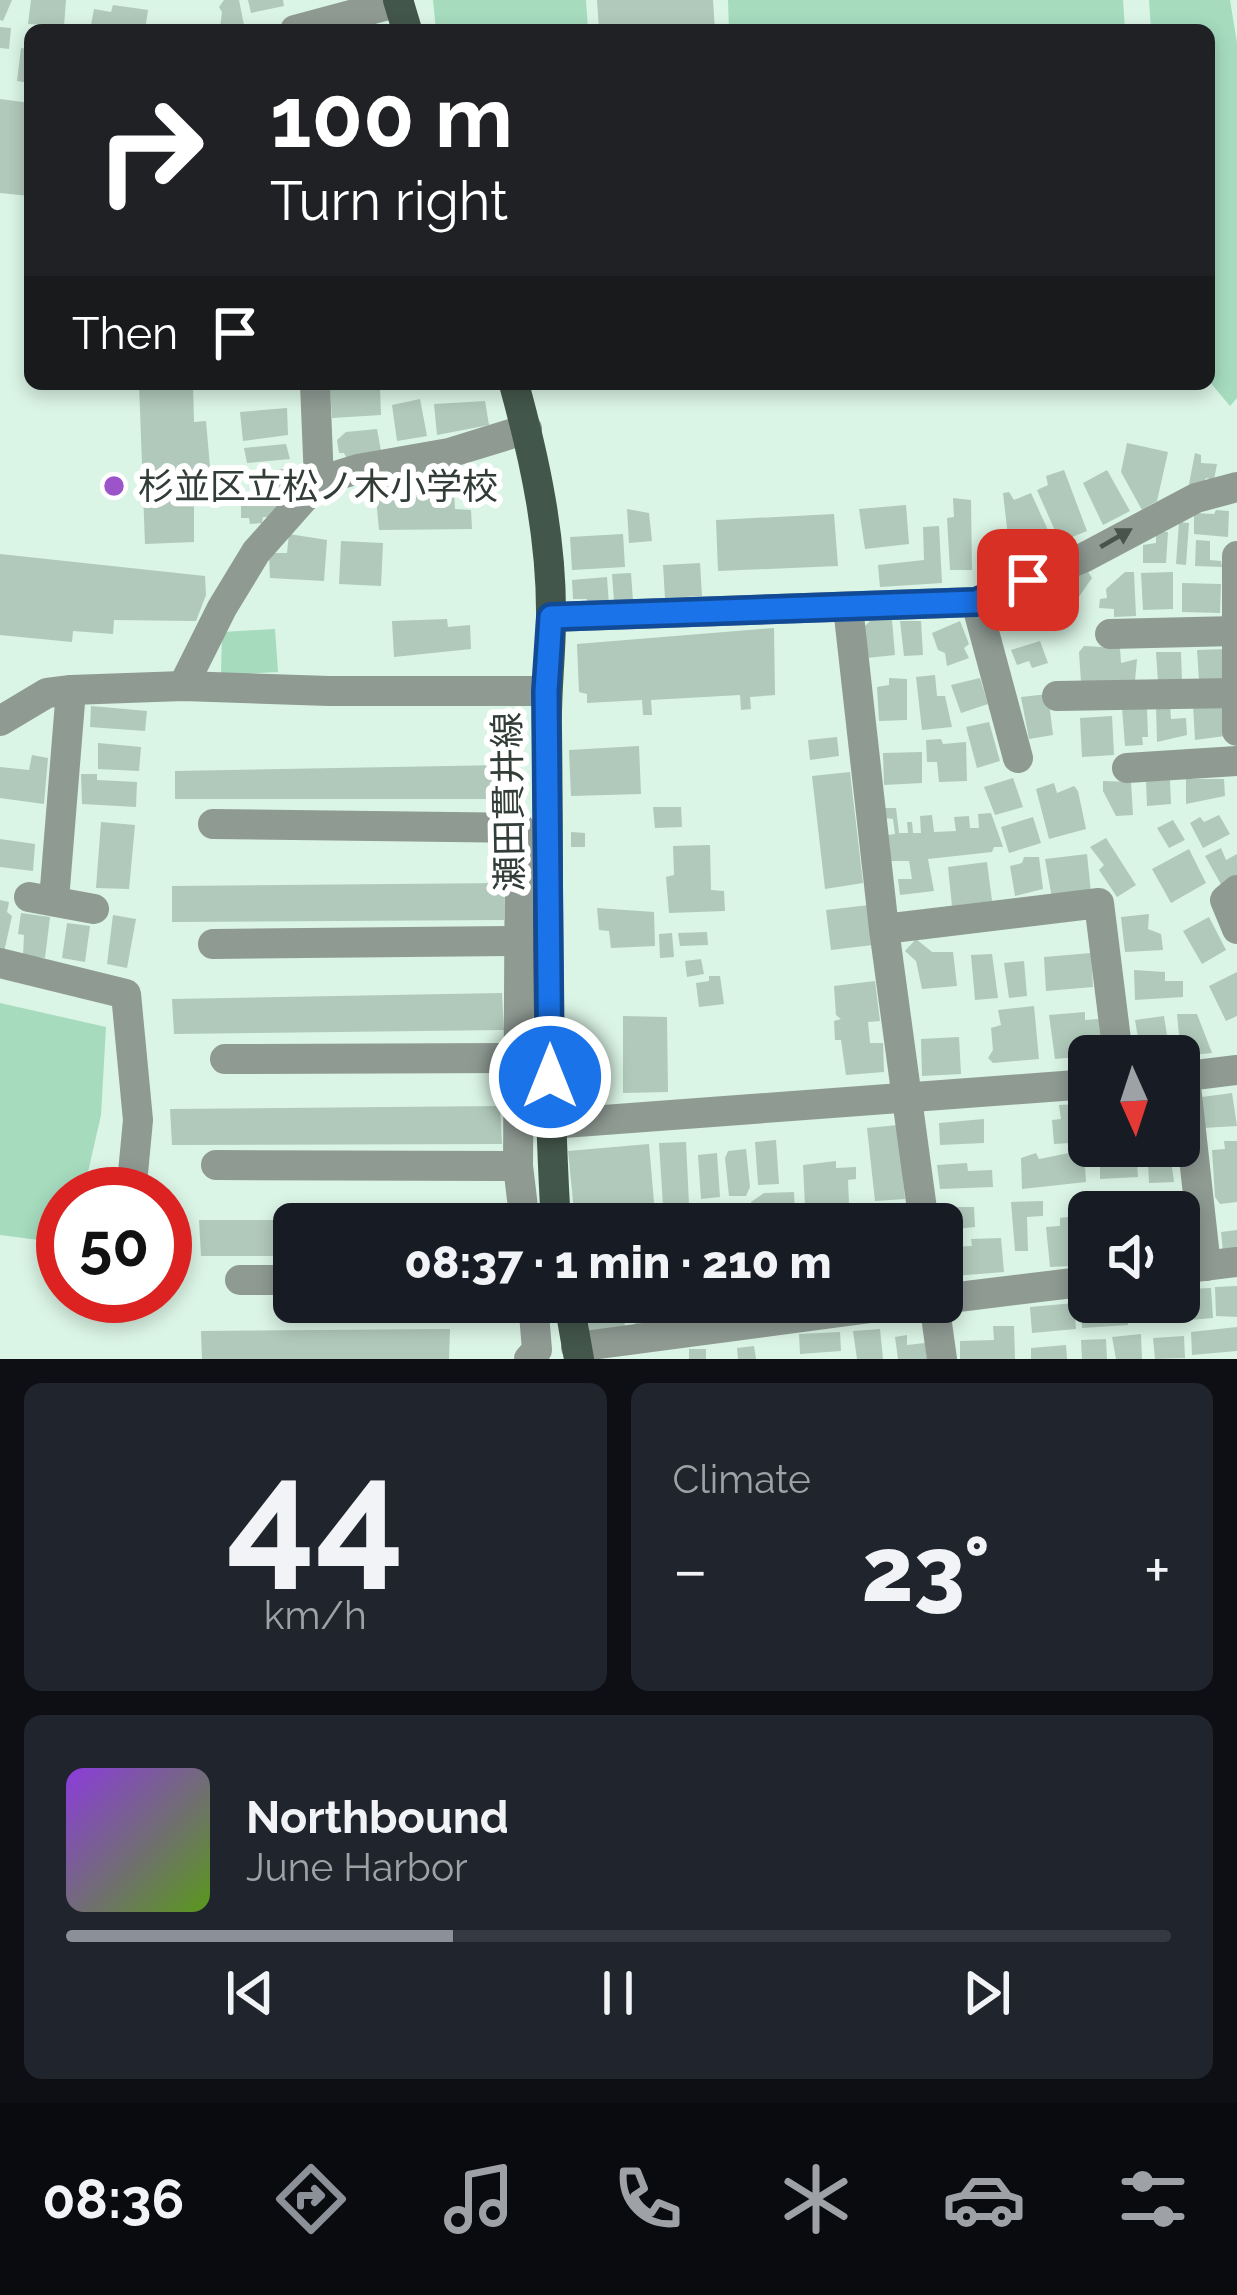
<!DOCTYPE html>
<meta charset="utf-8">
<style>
body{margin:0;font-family:Raleway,"Noto Sans JP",sans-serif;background:#20242c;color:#f1f3f6;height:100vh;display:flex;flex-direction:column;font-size:45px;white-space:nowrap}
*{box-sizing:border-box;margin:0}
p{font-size:39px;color:#9ea1a6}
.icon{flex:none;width:66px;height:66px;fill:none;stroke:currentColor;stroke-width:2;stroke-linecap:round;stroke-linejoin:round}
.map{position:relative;height:1359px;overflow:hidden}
.details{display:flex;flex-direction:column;gap:24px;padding:24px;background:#0d0f14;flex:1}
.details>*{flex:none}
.hud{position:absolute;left:24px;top:24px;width:1191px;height:366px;border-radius:18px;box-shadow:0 6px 18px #0003;background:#202124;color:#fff;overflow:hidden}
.needle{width:78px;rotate:177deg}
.controls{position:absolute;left:1068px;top:1035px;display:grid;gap:24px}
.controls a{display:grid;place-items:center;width:132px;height:132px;border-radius:18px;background:#171b24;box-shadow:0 6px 18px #0003;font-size:60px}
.speed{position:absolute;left:36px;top:1167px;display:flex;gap:24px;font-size:60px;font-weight:700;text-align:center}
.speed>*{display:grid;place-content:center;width:156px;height:156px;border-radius:50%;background:#171b24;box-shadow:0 6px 18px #0003;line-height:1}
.speed .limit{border:18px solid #d22;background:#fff;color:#111}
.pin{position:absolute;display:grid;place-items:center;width:102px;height:102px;color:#fff;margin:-51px;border-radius:24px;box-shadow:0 6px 18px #0006}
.me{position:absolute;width:132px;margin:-66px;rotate:0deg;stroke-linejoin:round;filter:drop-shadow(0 0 9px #0008)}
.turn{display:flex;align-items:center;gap:42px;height:252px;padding:0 48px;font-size:54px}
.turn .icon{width:156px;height:156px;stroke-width:2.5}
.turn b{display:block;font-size:84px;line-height:102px}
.then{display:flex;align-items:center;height:114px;padding:0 48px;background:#0003;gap:24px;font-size:45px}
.big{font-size:90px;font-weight:800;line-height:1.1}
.details .widget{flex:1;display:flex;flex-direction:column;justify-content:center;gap:18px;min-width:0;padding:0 42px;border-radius:18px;background:#20242c}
.details .dial{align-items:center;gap:0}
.dial b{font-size:156px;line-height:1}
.song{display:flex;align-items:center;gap:36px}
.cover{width:144px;height:144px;border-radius:18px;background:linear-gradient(135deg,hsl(270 70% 55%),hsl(90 70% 35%))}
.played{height:12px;border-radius:6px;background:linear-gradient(90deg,#8c9099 35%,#363941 35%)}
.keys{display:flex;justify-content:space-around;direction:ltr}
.heat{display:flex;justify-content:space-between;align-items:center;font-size:66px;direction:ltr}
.details .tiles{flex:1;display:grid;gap:24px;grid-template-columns:1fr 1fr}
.widget:last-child{grid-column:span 2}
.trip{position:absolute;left:273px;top:1203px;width:690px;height:120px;border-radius:18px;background:#171b24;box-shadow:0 6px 18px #0003;font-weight:800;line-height:120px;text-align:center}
.tabs{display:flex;height:192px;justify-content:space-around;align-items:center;background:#090b0e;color:#9ea1a6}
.tabs .icon{width:84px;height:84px}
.tabs .selected{color:#8c9099}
.tabs b{font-size:54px;color:#f1f3f6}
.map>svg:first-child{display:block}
</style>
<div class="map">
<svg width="1237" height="1359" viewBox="0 0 1237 1359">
<rect width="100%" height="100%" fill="#daf4e5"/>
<g fill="#a6dbbe">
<path d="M433,0H586L588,30H436Z"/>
<path d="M728,0H1123L1125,30H729Z"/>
<path d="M1149,0H1230L1237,43V398L1230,406L1209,381V30H1151Z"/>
<path d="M275,629L278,672L221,675L222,632Z"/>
<path d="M0,1003L106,1027L101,1115L83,1194H63L62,1243L0,1235Z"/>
</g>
<g fill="#b0c9ba">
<path d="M0,0H12L3,21L0,20Z"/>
<path d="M31,0H66L64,26L28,24Z"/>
<path d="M224,0H239L245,30L220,28L222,12L219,7Z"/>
<path d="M248,0H283L284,6L251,13Z"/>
<path d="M597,0H713L715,30H599Z"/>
<path d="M113,5L148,10L145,30H90L94,9L111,12Z"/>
<path d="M0,27L11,28L9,49L0,48Z"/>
<path d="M21,48L30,49V83L17,81Z"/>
<path d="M0,99L30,103V196L0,193Z"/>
<path d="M139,384H193L194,422L206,421L213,501L194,502V542L145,544Z"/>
<path d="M380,387L381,415L332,418L330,388Z"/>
<path d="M420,399L427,436L397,441L392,405Z"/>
<path d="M485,401L489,425L437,435L434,404Z"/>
<path d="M287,408L288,435L243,441L240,412Z"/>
<path d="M377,429L381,451L347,459L344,453H339L337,440L346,432Z"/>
<path d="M1127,443L1168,452L1157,501L1142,510L1121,472Z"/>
<path d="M286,444L290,459L247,463L244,448Z"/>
<path d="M1195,453L1201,455V463L1217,464L1214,480L1206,478L1203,484H1189Z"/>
<path d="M293,468L295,483H282V488L248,485L246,473Z"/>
<path d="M1064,470L1087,531L1060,542L1037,490L1048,485L1046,476Z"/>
<path d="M1107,470L1130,511L1103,525L1083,483Z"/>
<path d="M440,476L442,490H454L455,509L471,510L472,529L379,530L375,487L409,485V479Z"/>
<path d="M1009,492L1014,500L1031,493L1058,552L1040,561L1027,538L1009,545L1003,493Z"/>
<path d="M241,493L277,495L282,502L269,517H263L262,523L250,524L249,518H241Z"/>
<path d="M953,498L971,500L972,570H950L947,518L954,517Z"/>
<path d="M906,505L909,544L865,549L859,509Z"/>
<path d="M627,509L649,513L652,541L629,543Z"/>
<path d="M1216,510L1229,511L1228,537L1194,534V513L1214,514Z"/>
<path d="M834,514L838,566L718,571L716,520Z"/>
<path d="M1179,522L1189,523L1186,565L1176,564Z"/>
<path d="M939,526L942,583L880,587L878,565L924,560L923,527Z"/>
<path d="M1156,532H1168L1166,563H1143V545L1156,543Z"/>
<path d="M289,534L327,540L324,581L270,578L269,553H287Z"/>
<path d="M623,534L625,567L572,570L570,537Z"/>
<path d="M1196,540L1210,541V560L1221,561L1222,567L1195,566Z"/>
<path d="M341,541L383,543L381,586L339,584Z"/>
<path d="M1024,548L1032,565L1011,574L1010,554Z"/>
<path d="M0,554L205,576L206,595L196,621L114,620L113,634L73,631L72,642L0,635Z"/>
<path d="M700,563L702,596L665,598L663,565Z"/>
<path d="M1086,569L1092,578L1067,614L1054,588Z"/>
<path d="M1125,572H1134L1136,616L1114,617V609L1099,608L1100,599L1107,598L1106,589Z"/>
<path d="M1173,572V609L1143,610L1141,573Z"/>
<path d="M631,573L633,601H614L612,574Z"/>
<path d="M607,577L609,605L587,607V599H573L572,580Z"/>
<path d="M1182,583L1221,584L1220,613L1182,612Z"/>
<path d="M447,619L448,627L470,625L471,649L394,657L392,621Z"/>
<path d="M892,620L895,655L867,658L864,627L870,621Z"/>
<path d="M900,621H921L923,655L904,656Z"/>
<path d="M960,621L969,644L964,648L969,658L947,666L945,653L938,650L932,633Z"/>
<path d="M774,628L775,695L750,697L751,709L741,710L740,695L651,700L652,715H643L642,700L587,703V694L579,692L577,644Z"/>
<path d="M1040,641L1048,663L1032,668L1029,661L1017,665L1011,650Z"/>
<path d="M1084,646L1120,648L1121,663L1137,659L1135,681L1081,682L1079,652Z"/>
<path d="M1225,649L1227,679L1199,680L1197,650Z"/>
<path d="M1156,652H1181L1182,681L1158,682Z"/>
<path d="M935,675L937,696H945L952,727L922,730L916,677Z"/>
<path d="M889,678L907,679V720L879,721L877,687L889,685Z"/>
<path d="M980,678L988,704L961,713L951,685Z"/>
<path d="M1048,694L1053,735L1029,739L1021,697Z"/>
<path d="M1170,704L1171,719L1186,718L1187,735L1157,742L1156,706Z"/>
<path d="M1223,704L1225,736L1195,740L1193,705Z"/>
<path d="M91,706L147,711L145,731L90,727Z"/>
<path d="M1147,707L1148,737H1142L1143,745L1125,746L1122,708Z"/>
<path d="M1112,716L1114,755L1082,757L1080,718Z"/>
<path d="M989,722L1000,761L977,768L966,727Z"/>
<path d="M837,737L839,756L810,760L808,740Z"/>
<path d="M941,739L943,744L966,742L967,781L939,782L937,762H927L926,740Z"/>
<path d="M98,743L141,747L139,771L98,769Z"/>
<path d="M639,746L641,794L571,796L569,750Z"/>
<path d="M922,752V783L884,785L883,753Z"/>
<path d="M32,755L48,758L44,804L0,798V767L29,770Z"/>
<path d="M504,765L505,799H175V771Z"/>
<path d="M850,772L863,883L825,889L812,776Z"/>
<path d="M81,774H97V780L137,782L136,807L82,804Z"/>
<path d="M1013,778L1023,807L995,815L984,787Z"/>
<path d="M1186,779H1224L1225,796L1186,804Z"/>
<path d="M1170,780L1171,804L1147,806L1146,781Z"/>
<path d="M1103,781L1131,782L1133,815L1116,816L1103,791Z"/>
<path d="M1054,783L1057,793L1074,786L1078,791L1086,829L1049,839L1036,789Z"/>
<path d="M653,807H681L682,827L655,828Z"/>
<path d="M884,808H896L899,833H908L907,822H912L913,833H921L920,816L932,815L934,832L956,831L954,817L969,816L970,828H979L978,814L991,813L1003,847H994L992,852L928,859L934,891L900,895L898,879H912L909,861H891L888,835L895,834L893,819L885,818Z"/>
<path d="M1219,815L1230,834L1203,848L1190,823L1200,817L1204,822Z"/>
<path d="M1033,817L1041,843L1009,853L1001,827Z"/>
<path d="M1173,820L1185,840L1169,848L1157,828Z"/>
<path d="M101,822L135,825L129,889L96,888Z"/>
<path d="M571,832L585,833V847H571Z"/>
<path d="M1106,838L1136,885L1117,897L1099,870L1104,865L1090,847Z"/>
<path d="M0,839L35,844L33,871L0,867Z"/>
<path d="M710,845L711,890L724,891L725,911L669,913L666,877L674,875L673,846Z"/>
<path d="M1221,848L1226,860L1237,854V881L1222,886L1205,856Z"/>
<path d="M1189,849L1206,883L1171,903L1152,869Z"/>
<path d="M1087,854L1091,893L1052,898L1045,859Z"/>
<path d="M1024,857H1039L1043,889L1015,896L1010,866L1022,863Z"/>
<path d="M987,862L992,901L952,906L948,867Z"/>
<path d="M504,883V920L172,922V886Z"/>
<path d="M0,900L9,902L7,912L12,916L4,952L0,951Z"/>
<path d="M869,905L873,945L831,950L826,910Z"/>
<path d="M597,908L654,912L655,946L611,948L609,931L599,930Z"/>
<path d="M21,913L50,917L45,958L23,956L24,935L18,934Z"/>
<path d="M1149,914L1148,929L1161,934L1163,950L1125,952L1121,917Z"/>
<path d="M113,915L136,919L127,968L107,964Z"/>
<path d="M1209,917L1226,950L1202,964L1183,931Z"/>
<path d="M67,923L90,926L85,962L62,958Z"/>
<path d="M707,932L708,945L680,946L678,933Z"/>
<path d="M672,933L674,957L660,958L659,934Z"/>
<path d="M916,939L932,952H953L957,986L922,989L916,961L905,951Z"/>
<path d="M1091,953L1093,987L1046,991L1044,957Z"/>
<path d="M992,954L998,998L975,1000L971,955Z"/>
<path d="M701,959L704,974L687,977L685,961Z"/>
<path d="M1024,961L1027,996L1009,998L1004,963Z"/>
<path d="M1134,970L1165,972V981H1183V997L1135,1000Z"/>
<path d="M1237,972V1016L1226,1021L1209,986Z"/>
<path d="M709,976H720L724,1004L699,1007L696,983L709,981Z"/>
<path d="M875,981L880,1021L868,1022L870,1043H883L884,1072L846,1075L841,1040H835L834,1021L841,1019L836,1015L834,986Z"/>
<path d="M502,993L504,1030L174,1034L172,999Z"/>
<path d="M1034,1006L1039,1059L993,1063L988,1058L993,1050L991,1028L1001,1025L998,1010Z"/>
<path d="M1085,1012V1020L1099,1019L1102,1055L1055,1059L1049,1015Z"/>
<path d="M1177,1014H1197L1212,1053L1181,1056Z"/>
<path d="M623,1016L667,1017L668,1092L623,1093Z"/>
<path d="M1164,1016L1168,1042L1162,1043L1163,1054L1141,1056L1135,1020Z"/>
<path d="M959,1037L961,1074L922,1076L921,1039Z"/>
<path d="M1232,1093L1237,1126L1203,1128L1202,1097Z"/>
<path d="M1078,1104L1079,1121L1088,1122V1142L1054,1144L1052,1120L1061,1119L1059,1105Z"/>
<path d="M500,1106L502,1144L172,1145L170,1109Z"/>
<path d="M984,1119V1143L940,1145L939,1123Z"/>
<path d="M898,1125L905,1199L875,1201L867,1128Z"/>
<path d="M776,1140L779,1184L758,1185L755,1142Z"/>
<path d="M1224,1141H1237V1202L1220,1204L1215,1197L1212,1150L1225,1149Z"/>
<path d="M686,1142L689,1204L663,1206L659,1143Z"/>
<path d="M649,1144L655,1214L575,1221L568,1151Z"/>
<path d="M746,1149L750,1187L746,1196H729L725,1158L728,1151Z"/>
<path d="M1084,1150L1086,1182L1022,1189L1021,1158L1036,1153L1039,1159Z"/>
<path d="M1108,1150H1136L1138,1177L1100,1179V1163L1109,1162Z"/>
<path d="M717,1153L720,1197L701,1199L698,1155Z"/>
<path d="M1171,1160L1174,1182L1149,1183L1148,1162Z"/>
<path d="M836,1161V1168L856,1167V1179L848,1180L849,1204L805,1206L803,1165Z"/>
<path d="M967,1163L968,1171L992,1170L993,1187L940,1189L937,1165Z"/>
<path d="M794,1192L795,1212L752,1216L751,1202L764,1193Z"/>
<path d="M1168,1195L1169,1204L1178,1207V1212H1152L1150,1197Z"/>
<path d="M1043,1201V1216L1027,1217L1028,1251H1015L1011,1202Z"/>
<path d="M738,1207L740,1224H709L707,1210Z"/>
<path d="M943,1207H974L975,1227L945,1230Z"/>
<path d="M1075,1216L1079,1255L1070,1256V1266L1050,1267L1046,1227L1060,1226V1218Z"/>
<path d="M199,1220H294V1256H201Z"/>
<rect x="322" y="1220" width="127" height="4"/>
<path d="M1237,1230V1250L1223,1252L1221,1232Z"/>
<path d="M1001,1238L1004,1272L954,1276L950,1247L972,1246L971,1239Z"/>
<path d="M1237,1286V1317L1216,1316L1215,1287Z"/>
<path d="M1211,1288L1213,1318L1190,1320L1188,1289Z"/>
<path d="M585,1302H618L619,1311L587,1317Z"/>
<path d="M626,1302H673L675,1320L635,1325L634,1308H627Z"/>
<path d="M1081,1302H1106L1107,1306L1128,1303V1325L1082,1328Z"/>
<path d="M1137,1302H1179L1180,1318L1139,1321Z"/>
<path d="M1074,1303L1076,1329L1032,1333L1030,1307Z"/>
<path d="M622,1313L625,1326L589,1331L588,1320Z"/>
<path d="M993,1326H1014L1015,1359H960V1341L994,1340Z"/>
<path d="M1237,1327V1351L1192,1355L1191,1332Z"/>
<path d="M450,1329L449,1359H202L201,1331Z"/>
<path d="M880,1329L883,1359H857L853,1331Z"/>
<path d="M840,1332L841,1351L800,1354L799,1334Z"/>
<path d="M1141,1334L1142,1359H1116L1112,1337Z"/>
<path d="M907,1335V1345L925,1343L927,1359H898L895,1337Z"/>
<path d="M1184,1336L1185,1358L1155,1359L1153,1338Z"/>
<path d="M1106,1339L1107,1359H1082L1081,1340Z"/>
<path d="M1066,1345L1067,1359H1031V1348Z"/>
<path d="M754,1346L756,1359H738L737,1348Z"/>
<rect x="689" y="1349" width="17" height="10"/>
</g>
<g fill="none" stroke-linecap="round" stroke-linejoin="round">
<g stroke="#8f9a93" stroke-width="30">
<path d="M295,30L399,2"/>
<path d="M315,384L319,481"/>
<path d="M1237,556V731"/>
<path d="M976,602L1018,758"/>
<path d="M848,607L884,929L924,1224"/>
<path d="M551,617L976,602L1083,558L1196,498L1237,487"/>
<path d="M1110,634L1235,631"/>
<path d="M183,686L222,608L256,552L319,481L358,469L449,453L527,429"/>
<path d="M1057,696L1235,693"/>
<path d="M0,721L47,693L71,690L183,686L329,691H546"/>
<path d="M1127,768L1237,761"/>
<path d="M213,824L520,828L518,1166L525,1224"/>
<path d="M1237,890L1225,900L1237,929"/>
<path d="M29,897L94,909"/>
<path d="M54,900L71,690"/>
<path d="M884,929L1099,903L1118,1056"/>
<path d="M213,944L520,941"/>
<path d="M0,963L126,994L138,1120L131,1194"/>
<path d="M225,1059L519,1058"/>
<path d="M1179,1077L1237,1070"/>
<path d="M1185,1077L1206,1266"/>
<path d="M550,1124L1089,1084"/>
<path d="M216,1165L518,1166"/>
<path d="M1179,1269L1237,1262"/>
<path d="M240,1280H294"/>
<path d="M942,1299L1089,1281"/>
<path d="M934,1302L942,1359"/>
<path d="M576,1347L916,1302"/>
<path d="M529,1359L537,1350L533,1302"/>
</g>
<g stroke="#43564b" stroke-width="30">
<path d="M398,0L407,30"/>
<path d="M514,384C535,460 552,539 551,619C551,656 546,692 547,729C549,894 546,1059 556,1224"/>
<path d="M569,1302L579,1359"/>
</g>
</g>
<defs><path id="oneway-solid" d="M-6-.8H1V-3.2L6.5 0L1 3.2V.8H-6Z" transform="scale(3)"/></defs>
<use fill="#49544e" href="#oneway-solid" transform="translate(1116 538) rotate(-30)"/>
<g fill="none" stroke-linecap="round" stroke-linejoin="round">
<g stroke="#114b97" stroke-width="30">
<path id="route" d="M550,1077L546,691L551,617L976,602L1028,580"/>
</g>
<use href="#route" stroke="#1a73e8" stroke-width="21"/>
</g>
<circle fill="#9b55c9" stroke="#fff" stroke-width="4.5" cx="114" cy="486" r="12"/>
<g text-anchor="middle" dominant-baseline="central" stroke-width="12" stroke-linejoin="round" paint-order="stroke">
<g font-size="36" fill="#323d37" stroke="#fff" text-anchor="start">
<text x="138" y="486">杉並区立松ノ木小学校</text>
</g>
<g font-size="36" fill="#323d37" stroke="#fff">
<text transform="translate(508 802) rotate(-91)">瀬田貫井線</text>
</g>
</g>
</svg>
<div class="controls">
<a><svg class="needle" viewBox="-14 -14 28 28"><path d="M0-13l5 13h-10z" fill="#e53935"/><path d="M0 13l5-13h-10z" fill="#9ea1a6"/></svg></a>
<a><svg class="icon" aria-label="sound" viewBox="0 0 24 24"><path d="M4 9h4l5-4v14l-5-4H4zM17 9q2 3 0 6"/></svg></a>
</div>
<div class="speed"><div class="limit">50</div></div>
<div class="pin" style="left:1028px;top:580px;background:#d93025"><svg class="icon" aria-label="arrive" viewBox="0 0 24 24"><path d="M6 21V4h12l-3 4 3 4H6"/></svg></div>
<svg class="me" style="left:550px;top:1077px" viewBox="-20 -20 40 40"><circle r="17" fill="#1a73e8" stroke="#fff" stroke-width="3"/><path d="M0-11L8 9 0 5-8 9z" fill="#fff"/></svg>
<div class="trip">08:37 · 1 min · 210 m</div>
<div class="hud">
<div class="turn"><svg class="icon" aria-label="right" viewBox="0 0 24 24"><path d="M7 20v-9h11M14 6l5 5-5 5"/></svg><div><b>100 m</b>Turn right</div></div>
<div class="then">Then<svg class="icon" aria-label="arrive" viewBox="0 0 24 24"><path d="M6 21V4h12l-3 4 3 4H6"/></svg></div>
</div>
</div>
<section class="details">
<div class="tiles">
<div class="widget dial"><b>44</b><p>km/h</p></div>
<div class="widget"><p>Climate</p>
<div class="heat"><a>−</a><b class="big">23°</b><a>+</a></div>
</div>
<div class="widget">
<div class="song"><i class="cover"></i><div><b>Northbound</b><p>June Harbor</p></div></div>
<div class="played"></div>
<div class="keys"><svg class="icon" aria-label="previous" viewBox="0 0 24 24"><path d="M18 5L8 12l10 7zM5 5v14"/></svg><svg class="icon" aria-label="pause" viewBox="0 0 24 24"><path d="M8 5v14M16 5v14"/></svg><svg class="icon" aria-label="next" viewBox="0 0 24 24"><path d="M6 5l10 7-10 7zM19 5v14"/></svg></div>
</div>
</div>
</section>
<nav class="tabs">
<b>08:36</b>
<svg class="icon selected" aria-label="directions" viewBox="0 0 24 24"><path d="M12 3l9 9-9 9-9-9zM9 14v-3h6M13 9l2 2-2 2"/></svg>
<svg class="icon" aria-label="music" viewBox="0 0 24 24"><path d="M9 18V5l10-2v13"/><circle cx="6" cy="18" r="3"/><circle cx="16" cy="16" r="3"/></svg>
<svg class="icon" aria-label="phone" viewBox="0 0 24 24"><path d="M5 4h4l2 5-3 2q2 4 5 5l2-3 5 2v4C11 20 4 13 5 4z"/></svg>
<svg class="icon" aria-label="climate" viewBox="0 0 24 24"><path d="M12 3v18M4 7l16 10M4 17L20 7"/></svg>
<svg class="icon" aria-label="car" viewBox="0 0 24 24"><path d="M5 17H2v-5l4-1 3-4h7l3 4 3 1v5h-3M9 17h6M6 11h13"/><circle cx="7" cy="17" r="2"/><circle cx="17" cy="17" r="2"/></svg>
<svg class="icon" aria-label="filters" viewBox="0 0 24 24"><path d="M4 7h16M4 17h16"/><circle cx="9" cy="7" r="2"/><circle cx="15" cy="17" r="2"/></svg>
</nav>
